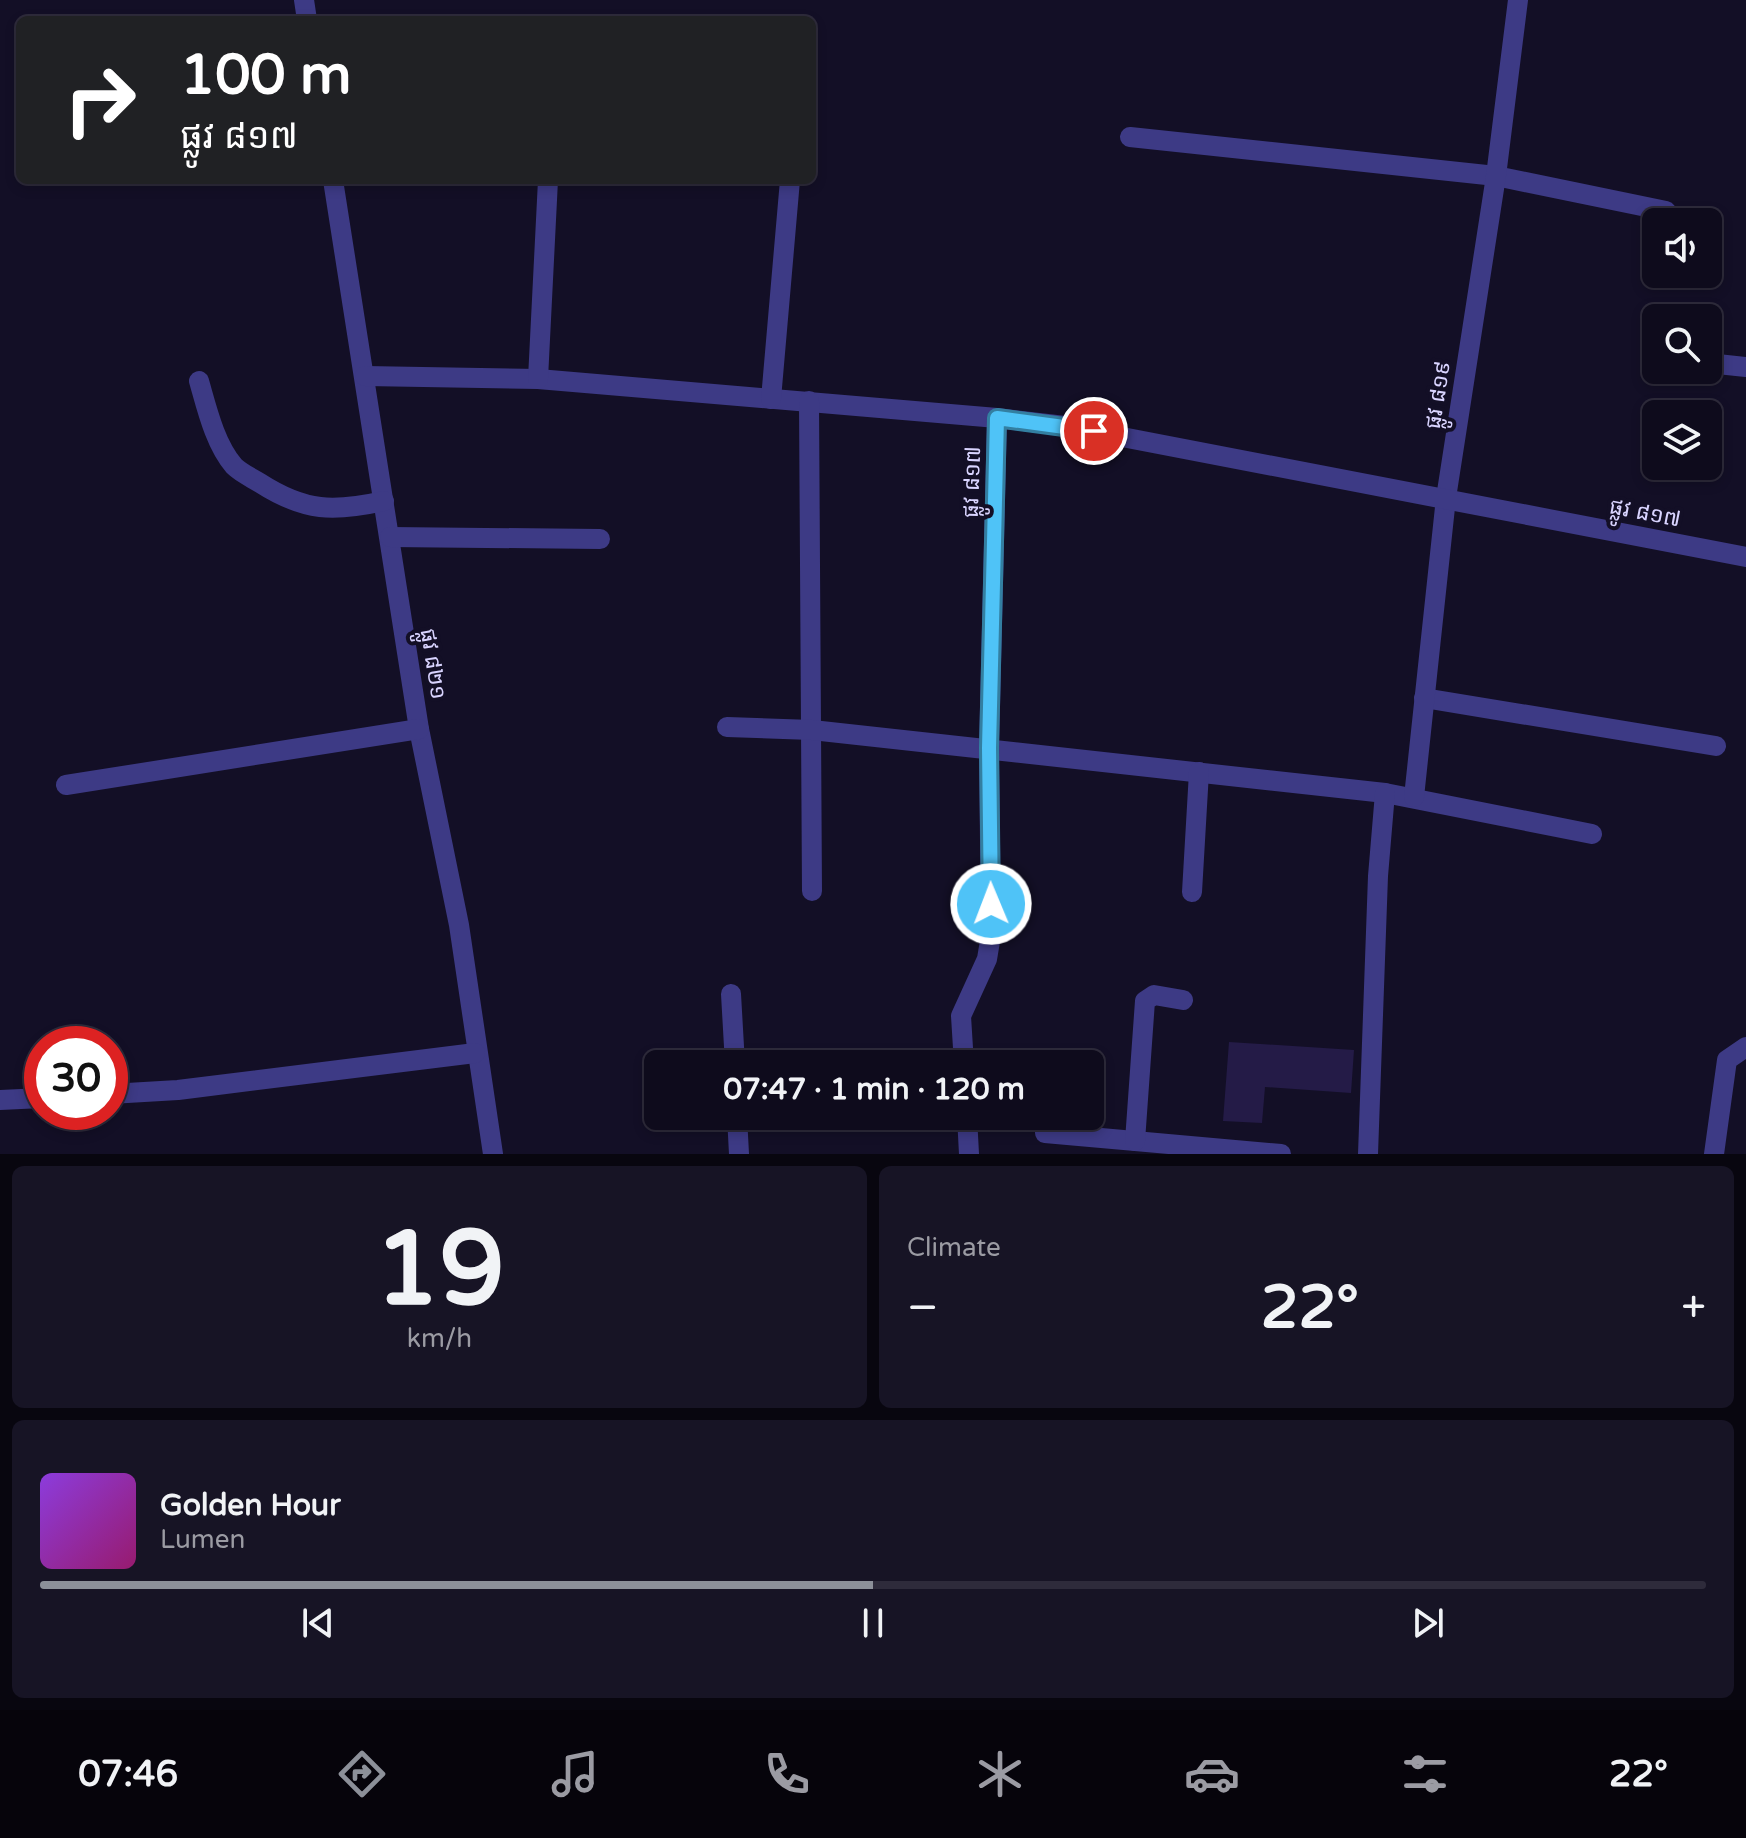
<!DOCTYPE html>
<meta charset="utf-8">
<style>
body{margin:0;font-family:"Varela Round","Noto Sans Khmer",sans-serif;background:#171425;color:#f1f3f6;height:100vh;display:flex;flex-direction:column;font-size:30px;white-space:nowrap}
*{box-sizing:border-box;margin:0}
p{font-size:26px;color:#9b9ba3}
.icon{flex:none;width:44px;height:44px;fill:none;stroke:currentColor;stroke-width:2;stroke-linecap:round;stroke-linejoin:round}
.map{position:relative;height:1154px;overflow:hidden}
.panel{display:flex;flex-direction:column;gap:12px;padding:12px;background:#08060f;flex:1}
.panel>*{flex:none}
.guide{position:absolute;left:16px;top:16px;width:800px;height:168px;border-radius:12px;box-shadow:0 4px 12px #0003,0 0 0 2px #2e2b3b;background:#202124;color:#fff;overflow:hidden}
.tools{position:absolute;left:1642px;top:208px;display:grid;gap:16px}
.tools a{display:grid;place-items:center;width:80px;height:80px;border-radius:12px;background:#0e0b1c;box-shadow:0 4px 12px #0003,0 0 0 2px #2e2b3b;font-size:40px}
.speed{position:absolute;left:24px;top:1026px;display:flex;gap:16px;font-size:40px;font-weight:700;text-align:center}
.speed>*{display:grid;place-content:center;width:104px;height:104px;border-radius:50%;background:#0e0b1c;box-shadow:0 4px 12px #0003,0 0 0 2px #2e2b3b;line-height:1}
.speed .limit{border:12px solid #d22;background:#fff;color:#111}
.pin{position:absolute;display:grid;place-items:center;width:68px;height:68px;color:#fff;margin:-34px;border:4px solid #fff;border-radius:50%;box-shadow:0 2px 8px #0007}
.me{position:absolute;width:88px;margin:-44px;rotate:359deg;stroke-linejoin:round;filter:drop-shadow(0 0 6px #0008)}
.turn{display:flex;align-items:center;gap:28px;height:168px;padding:0 32px;font-size:36px}
.turn .icon{width:104px;height:104px;stroke-width:2.5}
.turn b{display:block;font-size:56px;line-height:68px}
.big{font-size:60px;font-weight:700;line-height:1.1}
.panel .tile{flex:1;display:flex;flex-direction:column;justify-content:center;gap:12px;min-width:0;padding:0 28px;border-radius:12px;background:#171425}
.panel .dial{align-items:center;gap:0}
.dial b{font-size:104px;line-height:1}
.song{display:flex;align-items:center;gap:24px}
.cover{width:96px;height:96px;border-radius:12px;background:linear-gradient(135deg,hsl(270 70% 55%),hsl(320 70% 35%))}
.played{height:8px;border-radius:4px;background:linear-gradient(90deg,#8c9099 50%,#2e2b3b 50%)}
.keys{display:flex;justify-content:space-around;direction:ltr}
.heat{display:flex;justify-content:space-between;align-items:center;font-size:44px;direction:ltr}
.panel .tiles{flex:1;display:grid;gap:12px;grid-template-columns:1fr 1fr}
.tile:last-child{grid-column:span 2}
.trip{position:absolute;left:644px;top:1050px;width:460px;height:80px;border-radius:12px;background:#0e0b1c;box-shadow:0 4px 12px #0003,0 0 0 2px #2e2b3b;font-weight:700;line-height:80px;text-align:center}
.menu{display:flex;height:128px;justify-content:space-around;align-items:center;background:#06040b;color:#9b9ba3}
.menu .icon{width:56px;height:56px}
.menu .on{color:#8c9099}
.menu b{font-size:36px;color:#f1f3f6}
.map>svg:first-child{display:block}
</style>
<div class="map">
<svg width="1746" height="1154" viewBox="0 0 1746 1154">
<rect width="100%" height="100%" fill="#130f26"/>
<path fill="#241b47" d="M1229,1042L1354,1050L1351,1093L1265,1087L1262,1123L1223,1121Z"/>
<g fill="none" stroke-linecap="round" stroke-linejoin="round">
<g stroke="#3d3a85" stroke-width="20">
<path d="M304,0L307,20"/>
<path d="M1130,137L1496,176L1666,211"/>
<path d="M333,180L419,729L459,925L493,1154"/>
<path d="M1708,363L1746,367"/>
<path d="M365,376L538,379L997,418"/>
<path d="M538,379L548,180"/>
<path d="M199,381C207,409 215,444 234,466C241,473 252,478 260,483C305,512 334,512 384,501"/>
<path d="M771,399L790,180"/>
<path d="M809,401L812,891"/>
<path d="M390,537L600,539"/>
<path d="M1424,698L1716,746"/>
<path d="M727,727L812,730L1385,793L1592,834"/>
<path d="M66,785L419,729"/>
<path d="M1414,797L1446,498L1496,176L1518,0"/>
<path d="M1192,892L1199,772"/>
<path d="M731,994L735,1064"/>
<path d="M964,1064L961,1016L987,959L991,935L989,748L997,418L1065,426L1746,557"/>
<path d="M110,1094L178,1090L475,1053"/>
<path d="M0,1100L42,1098"/>
<path d="M737,1116L739,1154"/>
<path d="M967,1116L969,1154"/>
<path d="M1045,1133L1281,1154"/>
<path d="M1135,1141L1145,1001L1154,995L1183,1000"/>
<path d="M1368,1154L1378,876L1385,793"/>
<path d="M1714,1154L1727,1060L1746,1047"/>
</g>
</g>
<g fill="none" stroke-linecap="round" stroke-linejoin="round">
<g stroke="#337fa1" stroke-width="20">
<path id="route" d="M991,904L989,748L997,418L1094,431"/>
</g>
<use href="#route" stroke="#4fc3f7" stroke-width="14"/>
</g>
<g text-anchor="middle" dominant-baseline="central" stroke-width="8" stroke-linejoin="round" paint-order="stroke">
<g font-size="22" fill="#d9d4ff" stroke="#130f26">
<text transform="translate(1438 395) rotate(-81)">ផ្លូវ ៨១៩</text>
<text transform="translate(972 482) rotate(-88)">ផ្លូវ ៨១៧</text>
<text transform="translate(1645 513) rotate(11)">ផ្លូវ ៨១៧</text>
<text transform="translate(433 664) rotate(81)">ផ្លូវ ៨២១</text>
</g>
</g>
</svg>
<div class="tools">
<a><svg class="icon" aria-label="sound" viewBox="0 0 24 24"><path d="M4 9h4l5-4v14l-5-4H4zM17 9q2 3 0 6"/></svg></a>
<a><svg class="icon" aria-label="search" viewBox="0 0 24 24"><circle cx="10" cy="10" r="6"/><path d="M15 15l6 6"/></svg></a>
<a><svg class="icon" aria-label="layers" viewBox="0 0 24 24"><path d="M12 4l9 5-9 5-9-5zM3 14l9 5 9-5"/></svg></a>
</div>
<div class="speed"><div class="limit">30</div></div>
<div class="pin" style="left:1094px;top:431px;background:#d93025"><svg class="icon" aria-label="arrive" viewBox="0 0 24 24"><path d="M6 21V4h12l-3 4 3 4H6"/></svg></div>
<svg class="me" style="left:991px;top:904px" viewBox="-20 -20 40 40"><circle r="17" fill="#4fc3f7" stroke="#fff" stroke-width="3"/><path d="M0-11L8 9 0 5-8 9z" fill="#fff"/></svg>
<div class="trip">07:47 · 1 min · 120 m</div>
<div class="guide">
<div class="turn"><svg class="icon" aria-label="right" viewBox="0 0 24 24"><path d="M7 20v-9h11M14 6l5 5-5 5"/></svg><div><b>100 m</b>ផ្លូវ ៨១៧</div></div>
</div>
</div>
<section class="panel">
<div class="tiles">
<div class="tile dial"><b>19</b><p>km/h</p></div>
<div class="tile"><p>Climate</p>
<div class="heat"><a>−</a><b class="big">22°</b><a>+</a></div>
</div>
<div class="tile">
<div class="song"><i class="cover"></i><div><b>Golden Hour</b><p>Lumen</p></div></div>
<div class="played"></div>
<div class="keys"><svg class="icon" aria-label="previous" viewBox="0 0 24 24"><path d="M18 5L8 12l10 7zM5 5v14"/></svg><svg class="icon" aria-label="pause" viewBox="0 0 24 24"><path d="M8 5v14M16 5v14"/></svg><svg class="icon" aria-label="next" viewBox="0 0 24 24"><path d="M6 5l10 7-10 7zM19 5v14"/></svg></div>
</div>
</div>
</section>
<nav class="menu">
<b>07:46</b>
<svg class="icon on" aria-label="directions" viewBox="0 0 24 24"><path d="M12 3l9 9-9 9-9-9zM9 14v-3h6M13 9l2 2-2 2"/></svg>
<svg class="icon" aria-label="music" viewBox="0 0 24 24"><path d="M9 18V5l10-2v13"/><circle cx="6" cy="18" r="3"/><circle cx="16" cy="16" r="3"/></svg>
<svg class="icon" aria-label="phone" viewBox="0 0 24 24"><path d="M5 4h4l2 5-3 2q2 4 5 5l2-3 5 2v4C11 20 4 13 5 4z"/></svg>
<svg class="icon" aria-label="climate" viewBox="0 0 24 24"><path d="M12 3v18M4 7l16 10M4 17L20 7"/></svg>
<svg class="icon" aria-label="car" viewBox="0 0 24 24"><path d="M5 17H2v-5l4-1 3-4h7l3 4 3 1v5h-3M9 17h6M6 11h13"/><circle cx="7" cy="17" r="2"/><circle cx="17" cy="17" r="2"/></svg>
<svg class="icon" aria-label="filters" viewBox="0 0 24 24"><path d="M4 7h16M4 17h16"/><circle cx="9" cy="7" r="2"/><circle cx="15" cy="17" r="2"/></svg>
<b>22°</b>
</nav>
